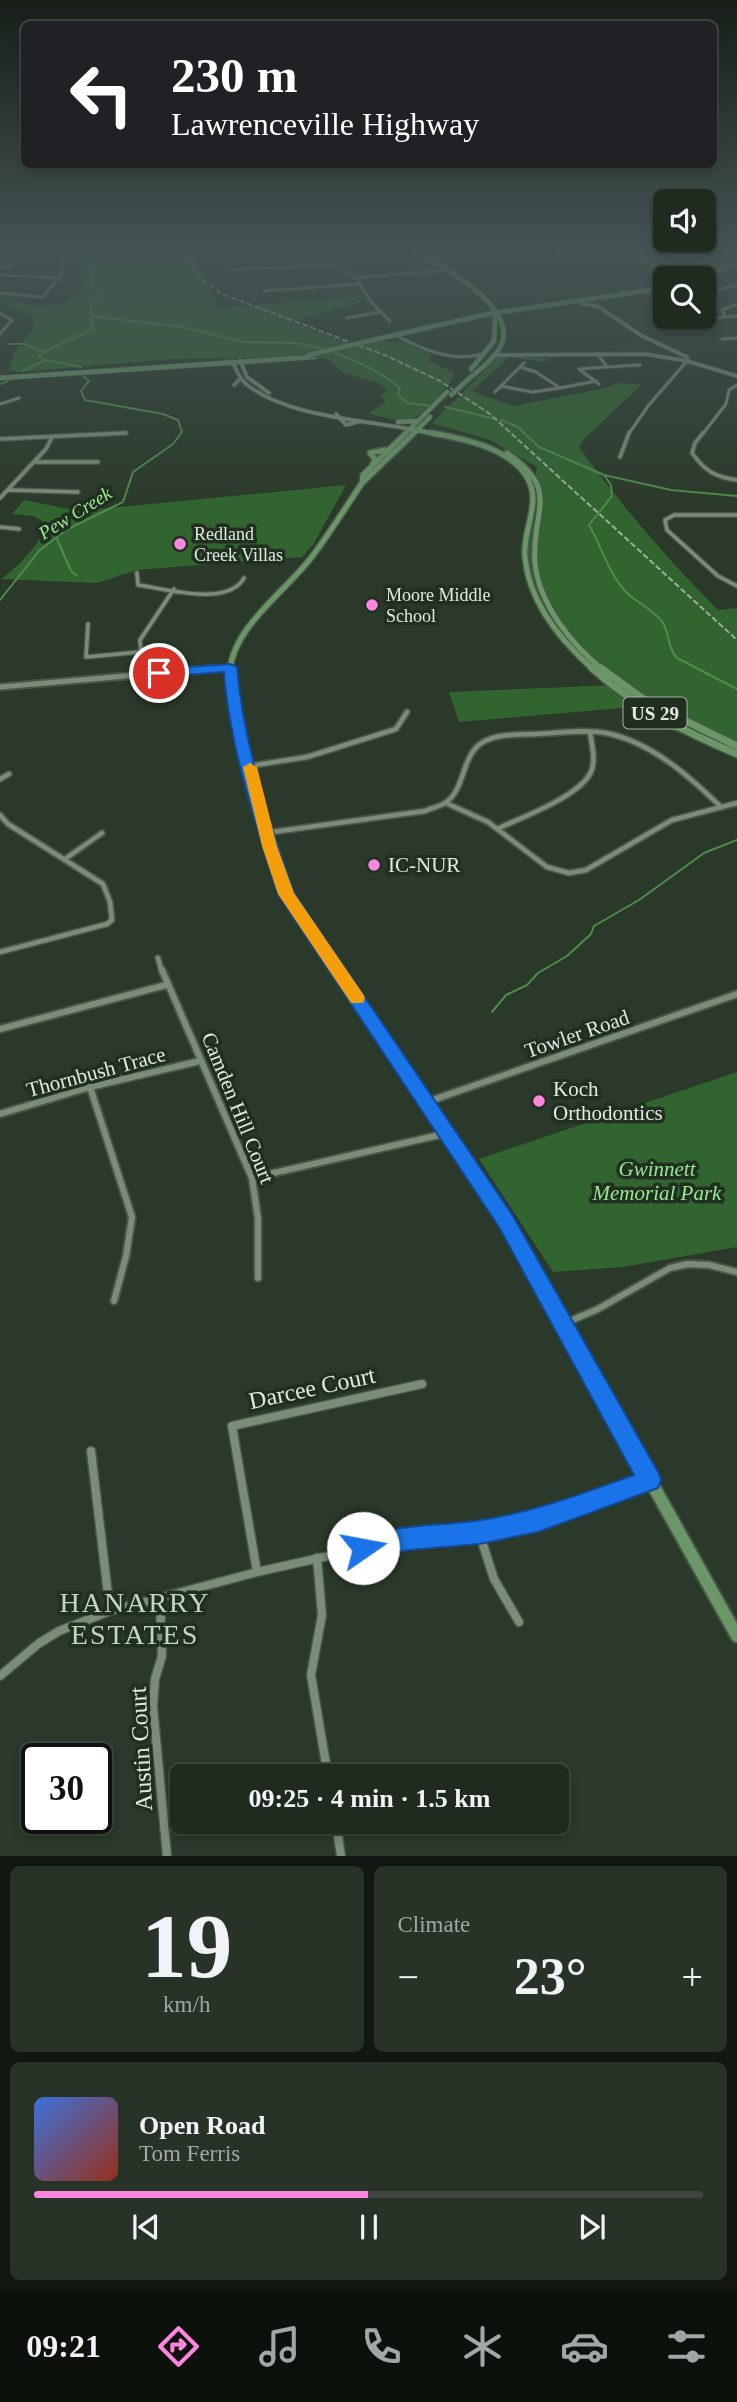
<!DOCTYPE html>
<meta charset="utf-8">
<style>
body{margin:0;font-family:"Times New Roman",serif;background:#283328;color:#f1f3f6;height:100vh;display:flex;flex-direction:column;font-size:26px;white-space:nowrap}
*{box-sizing:border-box;margin:0}
p{font-size:23px;color:#a2a7a4}
.icon{flex:none;width:38px;height:38px;fill:none;stroke:currentColor;stroke-width:2;stroke-linecap:round;stroke-linejoin:round}
.map{position:relative;height:1856px;overflow:hidden}
.side{display:flex;flex-direction:column;gap:10px;padding:10px;background:#121811;flex:1}
.side>*{flex:none}
.hud{position:absolute;left:21px;top:21px;width:696px;height:147px;border-radius:10px;box-shadow:0 4px 10px #0003,0 0 0 2px #3d473d;background:#202124;color:#fff;overflow:hidden}
.fabs{position:absolute;left:653px;top:189px;display:grid;gap:14px}
.fabs a{display:grid;place-items:center;width:63px;height:63px;border-radius:10px;background:#202b1f;box-shadow:0 4px 10px #0003,0 0 0 2px #3d473d;font-size:35px}
.speed{position:absolute;left:21px;top:1743px;display:flex;gap:14px;font-size:35px;font-weight:700;text-align:center}
.speed>*{display:grid;place-content:center;width:91px;height:91px;border-radius:50%;background:#202b1f;box-shadow:0 4px 10px #0003,0 0 0 2px #3d473d;line-height:1}
.speed .limit{border:4px solid #111;border-radius:10px;background:#fff;color:#111}
.pin{position:absolute;display:grid;place-items:center;width:60px;height:60px;color:#fff;margin:-30px;border:4px solid #fff;border-radius:50%;box-shadow:0 2px 7px #0007}
.me{position:absolute;width:77px;margin:-38px;rotate:78deg;stroke-linejoin:round;filter:drop-shadow(0 0 5px #0008)}
.turn{display:flex;align-items:center;gap:24px;height:147px;padding:0 35px;font-size:32px}
.turn .icon{width:91px;height:91px;stroke-width:2.5}
.turn b{display:block;font-size:49px;line-height:60px}
.big{font-size:52px;font-weight:700;line-height:1.1}
.side .card{flex:1;display:flex;flex-direction:column;justify-content:center;gap:10px;min-width:0;padding:0 24px;border-radius:10px;background:#283328}
.side .dial{align-items:center;gap:0}
.dial b{font-size:91px;line-height:1}
.song{display:flex;align-items:center;gap:21px}
.cover{width:84px;height:84px;border-radius:10px;background:linear-gradient(135deg,hsl(220 70% 55%),hsl(10 70% 35%))}
.played{height:7px;border-radius:4px;background:linear-gradient(90deg,#ff85df 50%,#3d473d 50%)}
.keys{display:flex;justify-content:space-around;direction:ltr}
.heat{display:flex;justify-content:space-between;align-items:center;font-size:38px;direction:ltr}
.side .tiles{flex:1;display:grid;gap:10px;grid-template-columns:1fr 1fr}
.card:last-child{grid-column:span 2}
.trip{position:absolute;left:170px;top:1764px;width:399px;height:70px;border-radius:10px;background:#202b1f;box-shadow:0 4px 10px #0003,0 0 0 2px #3d473d;font-weight:700;line-height:70px;text-align:center}
.menu{display:flex;height:112px;justify-content:space-around;align-items:center;background:#0d110c;color:#a2a7a4}
.menu .icon{width:49px;height:49px}
.menu .active{color:#ff85df}
.menu b{font-size:32px;color:#f1f3f6}
.map>svg:first-child{display:block}
</style>
<div class="map">
<svg width="737" height="1856" viewBox="0 0 737 1856">
<rect width="100%" height="100%" fill="#2a3929"/>
<g fill="#31642f">
<path d="M79,251H193L219,308L363,296L359,303L290,322L349,343L401,341L431,354L429,361L455,373C449,386 423,417 408,420C397,422 380,416 368,414L386,401L380,397L387,389L376,382L344,373L326,358L252,365V358L171,359L20,372L9,370L15,351L34,327L33,316L11,306L0,305L5,301L37,306L66,303L83,288Z"/>
<path d="M500,355L552,359L543,362L509,357L472,391L513,406L601,389L619,383L642,384L584,439L579,447C621,505 667,559 718,610L737,608V756L666,728L646,706L459,722L449,692L615,685L592,667L528,588L529,510L537,467L490,440L432,423Z"/>
<path d="M346,485L313,545L302,557L137,570L97,583L1,579C23,563 35,548 48,525L34,516L12,514L24,500L78,511Z"/>
<path d="M737,1072V1247L623,1267L553,1272L479,1159Z"/>
</g>
<g fill="none" stroke-linecap="round" stroke-linejoin="round">
<g stroke="#4f8b4b" stroke-width="2">
<path d="M90,316L183,327L243,342L297,343L323,349"/>
<path d="M8,344H25L43,352"/>
<path d="M332,352C355,360 381,372 400,388L398,395L408,403L430,406"/>
<path d="M45,360L39,356L44,352L93,329L90,308L100,295L93,286L92,260L106,251"/>
<path d="M46,360L81,367"/>
<path d="M23,371L44,361"/>
<path d="M0,384L8,381"/>
<path d="M445,407L496,419"/>
<path d="M501,420L518,427L539,447L604,475L671,490L737,496"/>
<path d="M604,475L611,485L612,496L589,525C602,547 608,572 625,591C636,603 655,610 663,623C670,635 667,647 677,658L737,689"/>
<path d="M57,539L71,571L76,575"/>
<path d="M0,600L39,551L66,530L123,502L133,472L173,444L182,432L178,420L163,414L85,400L81,391L89,381L82,375"/>
<path d="M492,1012L506,995L527,985L538,973L567,956L591,934L594,926L639,900L704,853L737,840"/>
</g>
<g stroke="#485547" stroke-width="4.5">
<g id="minor-far4">
<path d="M634,251L646,262L679,278"/>
<path d="M220,252L224,251"/>
<path d="M558,254L575,251"/>
<path d="M429,259L482,251"/>
<path d="M646,262L674,251"/>
<path d="M0,268L19,262"/>
<path d="M228,270L332,265L356,278L372,303L390,321"/>
<path d="M0,275L60,278"/>
<path d="M356,278L446,270"/>
<path d="M264,291L360,284"/>
<path d="M0,293L43,297L62,274L63,254"/>
<path d="M704,294L737,285"/>
<path d="M0,313L12,320L0,334"/>
<path d="M688,317L691,320L737,316"/>
<path d="M725,317L722,310L737,304"/>
<path d="M347,318L380,312"/>
<path d="M399,337C426,351 453,362 483,354"/>
<path d="M722,339L737,338"/>
<path d="M597,353L607,367L640,365"/>
<path d="M599,384L579,369L607,367"/>
<path d="M501,386L532,392L560,388L536,372L520,367"/>
<path d="M560,388L596,381"/>
<path d="M495,392L524,363"/>
<path d="M0,404L19,398"/>
<path d="M91,435L126,433"/>
<path d="M628,435L648,406L687,361"/>
<path d="M702,435L726,404L729,390L737,385"/>
</g>
</g>
<g stroke="#485547" stroke-width="6">
<g id="minor-far3">
<path d="M703,433L695,443L692,453C705,471 715,477 737,480"/>
<path d="M0,439L126,433"/>
<path d="M620,457L629,433"/>
<path d="M34,462H98"/>
<path d="M8,490L78,492"/>
<path d="M0,498L46,449L52,437"/>
<path d="M737,515H674L665,520L667,530L718,576L737,586"/>
<path d="M0,527L19,529"/>
<path d="M137,573L138,585C166,589 228,607 244,578"/>
<path d="M88,624L86,657L140,652"/>
<path d="M142,670L140,640L174,589"/>
</g>
</g>
<g stroke="#485547" stroke-width="8">
<g id="minor-far2">
<path d="M142,668V674"/>
<path d="M249,766L307,757L396,729L407,712"/>
<path d="M0,779L9,774"/>
<path d="M446,803L488,822L547,867L569,873L586,870L672,820L737,803"/>
<path d="M0,815L8,824L103,884L110,902L112,920L107,924L0,952"/>
<path d="M497,829C522,817 579,797 591,772C596,760 592,745 590,733"/>
<path d="M265,833L425,811C431,808 439,807 445,803C465,790 461,759 480,744C495,733 518,735 536,734C559,733 583,729 606,733C651,742 689,776 721,807"/>
<path d="M65,859L102,833"/>
<path d="M158,958L162,972"/>
</g>
</g>
<g stroke="#485547" stroke-width="10">
<g id="minor-far1">
<path d="M162,970L252,1178L258,1219V1278"/>
<path d="M0,1029L166,985"/>
<path d="M90,1087L132,1217L126,1256L114,1301"/>
<path d="M427,1102L737,994"/>
<path d="M0,1114L90,1087L200,1061"/>
<path d="M252,1178L448,1133"/>
<path d="M563,1324L598,1309L670,1268L688,1264L709,1265L737,1272"/>
</g>
</g>
<g stroke="#485547" stroke-width="11">
<g id="minor">
<path d="M91,1451L110,1611"/>
<path d="M479,1532L494,1579L519,1622"/>
<path d="M317,1558L322,1615L311,1675L328,1776"/>
<path d="M257,1572L232,1426L422,1384"/>
<path d="M160,1599L162,1656L155,1679L153,1706L167,1856"/>
<path d="M0,1676L38,1644L59,1631L110,1611L257,1572L409,1538L479,1532L538,1521L650,1480"/>
<path d="M336,1822L341,1856"/>
</g>
</g>
<g stroke="#485547" stroke-width="5">
<g id="tertiary-far2">
<path d="M581,303L599,307L642,336L687,357V361"/>
<path d="M493,355L645,354L687,361L737,376"/>
</g>
</g>
<g stroke="#485547" stroke-width="7">
<path id="tertiary-far1" d="M197,670L230,667"/>
</g>
<g stroke="#485547" stroke-width="9">
<path id="tertiary" d="M0,687L217,668"/>
</g>
<g stroke="#485547" stroke-width="5">
<g id="secondary">
<path d="M240,360L247,377L269,393"/>
<path d="M232,361C236,369 239,378 246,384C285,416 362,420 410,429"/>
<path d="M234,385L241,378"/>
<path d="M336,414L346,425L360,421"/>
</g>
</g>
<g stroke="#485547" stroke-width="6">
<g id="primary-far4">
<path d="M411,251C438,263 516,305 502,343C495,360 477,371 464,383"/>
<path d="M703,278L737,263"/>
<path d="M373,340L488,314L665,288"/>
<path d="M471,369L494,341L495,318L498,316"/>
<path d="M0,378L314,357"/>
<path d="M398,422L416,421"/>
<path d="M410,429L441,435"/>
<path d="M404,435L447,392"/>
<path d="M412,435L430,417"/>
</g>
</g>
<g stroke="#485547" stroke-width="8">
<g id="primary-far3">
<path d="M432,433C467,439 531,452 533,498C533,518 523,537 525,557C529,603 561,641 594,670"/>
<path d="M507,453C562,491 531,510 535,563C539,604 572,645 603,670"/>
<path d="M373,463L375,459L370,453L385,450"/>
<path d="M362,483L414,433"/>
<path d="M230,670C234,625 289,589 314,554C331,531 346,507 362,483L363,475L406,433"/>
</g>
</g>
<g stroke="#485547" stroke-width="10">
<g id="primary-far2">
<path d="M230,668L232,698L265,833L286,894L338,972"/>
<path d="M592,668C634,706 685,732 737,754"/>
<path d="M601,668L649,703L737,746"/>
</g>
</g>
<g stroke="#485547" stroke-width="13">
<path id="primary-far1" d="M337,970L506,1221L583,1359"/>
</g>
<g stroke="#485547" stroke-width="16">
<path id="primary" d="M582,1358L737,1636"/>
</g>
<use href="#minor-far4" stroke="#7b8c79" stroke-width="2.5"/>
<use href="#minor-far3" stroke="#7b8c79" stroke-width="3.5"/>
<use href="#minor-far2" stroke="#7b8c79" stroke-width="4.5"/>
<use href="#minor-far1" stroke="#7b8c79" stroke-width="6"/>
<use href="#minor" stroke="#7b8c79" stroke-width="8"/>
<use href="#tertiary-far2" stroke="#7b8c79" stroke-width="3.5"/>
<use href="#tertiary-far1" stroke="#7b8c79" stroke-width="4.5"/>
<use href="#tertiary" stroke="#7b8c79" stroke-width="5"/>
<use href="#secondary" stroke="#7b8c79" stroke-width="3.5"/>
<use href="#primary-far4" stroke="#6a9668" stroke-width="4.5"/>
<use href="#primary-far3" stroke="#6a9668" stroke-width="5"/>
<use href="#primary-far2" stroke="#6a9668" stroke-width="7"/>
<use href="#primary-far1" stroke="#6a9668" stroke-width="10"/>
<use href="#primary" stroke="#6a9668" stroke-width="12"/>
<path stroke="#a1aca0" stroke-width="2" stroke-dasharray="6 2.5" stroke-linecap="butt" d="M185,251L198,277L222,294L387,356L440,381L490,414L737,640"/>
<g stroke="#485547" stroke-width="6" stroke-linecap="butt">
<g id="primary-bridge">
<path d="M309,355L373,340"/>
<path d="M451,395L464,383"/>
</g>
</g>
<use href="#primary-bridge" stroke="#6a9668" stroke-width="4.5"/>
</g>
<linearGradient id="sky" x2="0" y2="1"><stop stop-color="#171f17"/><stop offset="0.49" stop-color="#445454"/><stop offset="1" stop-color="#445454" stop-opacity="0"/></linearGradient>
<rect width="737" height="510" fill="url(#sky)"/>
<path fill="#1a73e8" stroke="#114b97" stroke-width="2" d="M230,664L237,667C243,742 269,822 294,893L513,1216L658,1472L661,1480L658,1488L538,1532L479,1544L409,1550L363,1560L355,1556L351,1548L355,1540C394,1523 439,1527 481,1520C534,1512 584,1493 634,1475L499,1227L278,894C256,827 229,742 224,672L159,677L152,673L159,669Z"/>
<path fill="#f59e0b" d="M250,763L257,767L277,846L294,893L363,994L365,998L363,1003H351L278,894L262,846L243,767Z"/>
<g fill="#ff85df" stroke="#202f1f" stroke-width="2.5">
<circle cx="180" cy="544" r="7"/>
<circle cx="372" cy="605" r="7"/>
<circle cx="374" cy="865" r="7"/>
<circle cx="539" cy="1101" r="7"/>
</g>
<g text-anchor="middle" dominant-baseline="central" stroke-width="7" stroke-linejoin="round" paint-order="stroke">
<g font-size="18" fill="#e1eae0" stroke="#202f1f" text-anchor="start">
<text x="194" y="534">Redland<tspan x="194" dy="21">Creek Villas</tspan></text>
<text x="386" y="595">Moore Middle<tspan x="386" dy="21">School</tspan></text>
</g>
<g font-size="19" font-style="italic" fill="#9cee96" stroke="#202f1f">
<text transform="translate(75 513) rotate(-32)">Pew Creek</text>
</g>
<rect fill="#202f1f" stroke="#a7b2a6" stroke-width="2" x="623.5" y="697.5" width="63" height="31" rx="5"/>
<g font-size="19" font-weight="bold" fill="#e1eae0">
<text x="655" y="713">US 29</text>
</g>
<g font-size="21" fill="#e1eae0" stroke="#202f1f" text-anchor="start">
<text x="388" y="865">IC-NUR</text>
<text x="553" y="1089">Koch<tspan x="553" dy="24">Orthodontics</tspan></text>
</g>
<g font-size="21" fill="#e1eae0" stroke="#202f1f">
<text transform="translate(577 1034) rotate(-19)">Towler Road</text>
<text transform="translate(96 1072) rotate(-15)">Thornbush Trace</text>
<text transform="translate(238 1108) rotate(68)">Camden Hill Court</text>
</g>
<g font-size="21" font-style="italic" fill="#97e992" stroke="#202f1f">
<text x="657" y="1169">Gwinnett<tspan x="657" dy="24">Memorial Park</tspan></text>
</g>
<g font-size="24" fill="#e1eae0" stroke="#202f1f">
<text transform="translate(312 1388) rotate(-12)">Darcee Court</text>
<text transform="translate(141 1749) rotate(-93)">Austin Court</text>
</g>
<g font-size="28" letter-spacing="2" fill="#c3d6c1" stroke="#202f1f">
<text x="135" y="1602">HANARRY<tspan x="135" dy="32">ESTATES</tspan></text>
</g>
</g>
</svg>
<div class="fabs">
<a><svg class="icon" aria-label="sound" viewBox="0 0 24 24"><path d="M4 9h4l5-4v14l-5-4H4zM17 9q2 3 0 6"/></svg></a>
<a><svg class="icon" aria-label="search" viewBox="0 0 24 24"><circle cx="10" cy="10" r="6"/><path d="M15 15l6 6"/></svg></a>
</div>
<div class="speed"><div class="limit">30</div></div>
<div class="pin" style="left:159px;top:673px;background:#d93025"><svg class="icon" aria-label="arrive" viewBox="0 0 24 24"><path d="M6 21V4h12l-3 4 3 4H6"/></svg></div>
<svg class="me" style="left:363px;top:1548px" viewBox="-20 -20 40 40"><circle r="19" fill="#fff"/><path d="M0-13L10 11 0 6-10 11z" fill="#1a73e8"/></svg>
<div class="trip">09:25 · 4 min · 1.5 km</div>
<div class="hud">
<div class="turn"><svg class="icon" aria-label="left" viewBox="0 0 24 24"><path d="M17 20v-9H6M10 6l-5 5 5 5"/></svg><div><b>230 m</b>Lawrenceville Highway</div></div>
</div>
</div>
<section class="side">
<div class="tiles">
<div class="card dial"><b>19</b><p>km/h</p></div>
<div class="card"><p>Climate</p>
<div class="heat"><a>−</a><b class="big">23°</b><a>+</a></div>
</div>
<div class="card">
<div class="song"><i class="cover"></i><div><b>Open Road</b><p>Tom Ferris</p></div></div>
<div class="played"></div>
<div class="keys"><svg class="icon" aria-label="previous" viewBox="0 0 24 24"><path d="M18 5L8 12l10 7zM5 5v14"/></svg><svg class="icon" aria-label="pause" viewBox="0 0 24 24"><path d="M8 5v14M16 5v14"/></svg><svg class="icon" aria-label="next" viewBox="0 0 24 24"><path d="M6 5l10 7-10 7zM19 5v14"/></svg></div>
</div>
</div>
</section>
<nav class="menu">
<b>09:21</b>
<svg class="icon active" aria-label="directions" viewBox="0 0 24 24"><path d="M12 3l9 9-9 9-9-9zM9 14v-3h6M13 9l2 2-2 2"/></svg>
<svg class="icon" aria-label="music" viewBox="0 0 24 24"><path d="M9 18V5l10-2v13"/><circle cx="6" cy="18" r="3"/><circle cx="16" cy="16" r="3"/></svg>
<svg class="icon" aria-label="phone" viewBox="0 0 24 24"><path d="M5 4h4l2 5-3 2q2 4 5 5l2-3 5 2v4C11 20 4 13 5 4z"/></svg>
<svg class="icon" aria-label="climate" viewBox="0 0 24 24"><path d="M12 3v18M4 7l16 10M4 17L20 7"/></svg>
<svg class="icon" aria-label="car" viewBox="0 0 24 24"><path d="M5 17H2v-5l4-1 3-4h7l3 4 3 1v5h-3M9 17h6M6 11h13"/><circle cx="7" cy="17" r="2"/><circle cx="17" cy="17" r="2"/></svg>
<svg class="icon" aria-label="filters" viewBox="0 0 24 24"><path d="M4 7h16M4 17h16"/><circle cx="9" cy="7" r="2"/><circle cx="15" cy="17" r="2"/></svg>
</nav>
